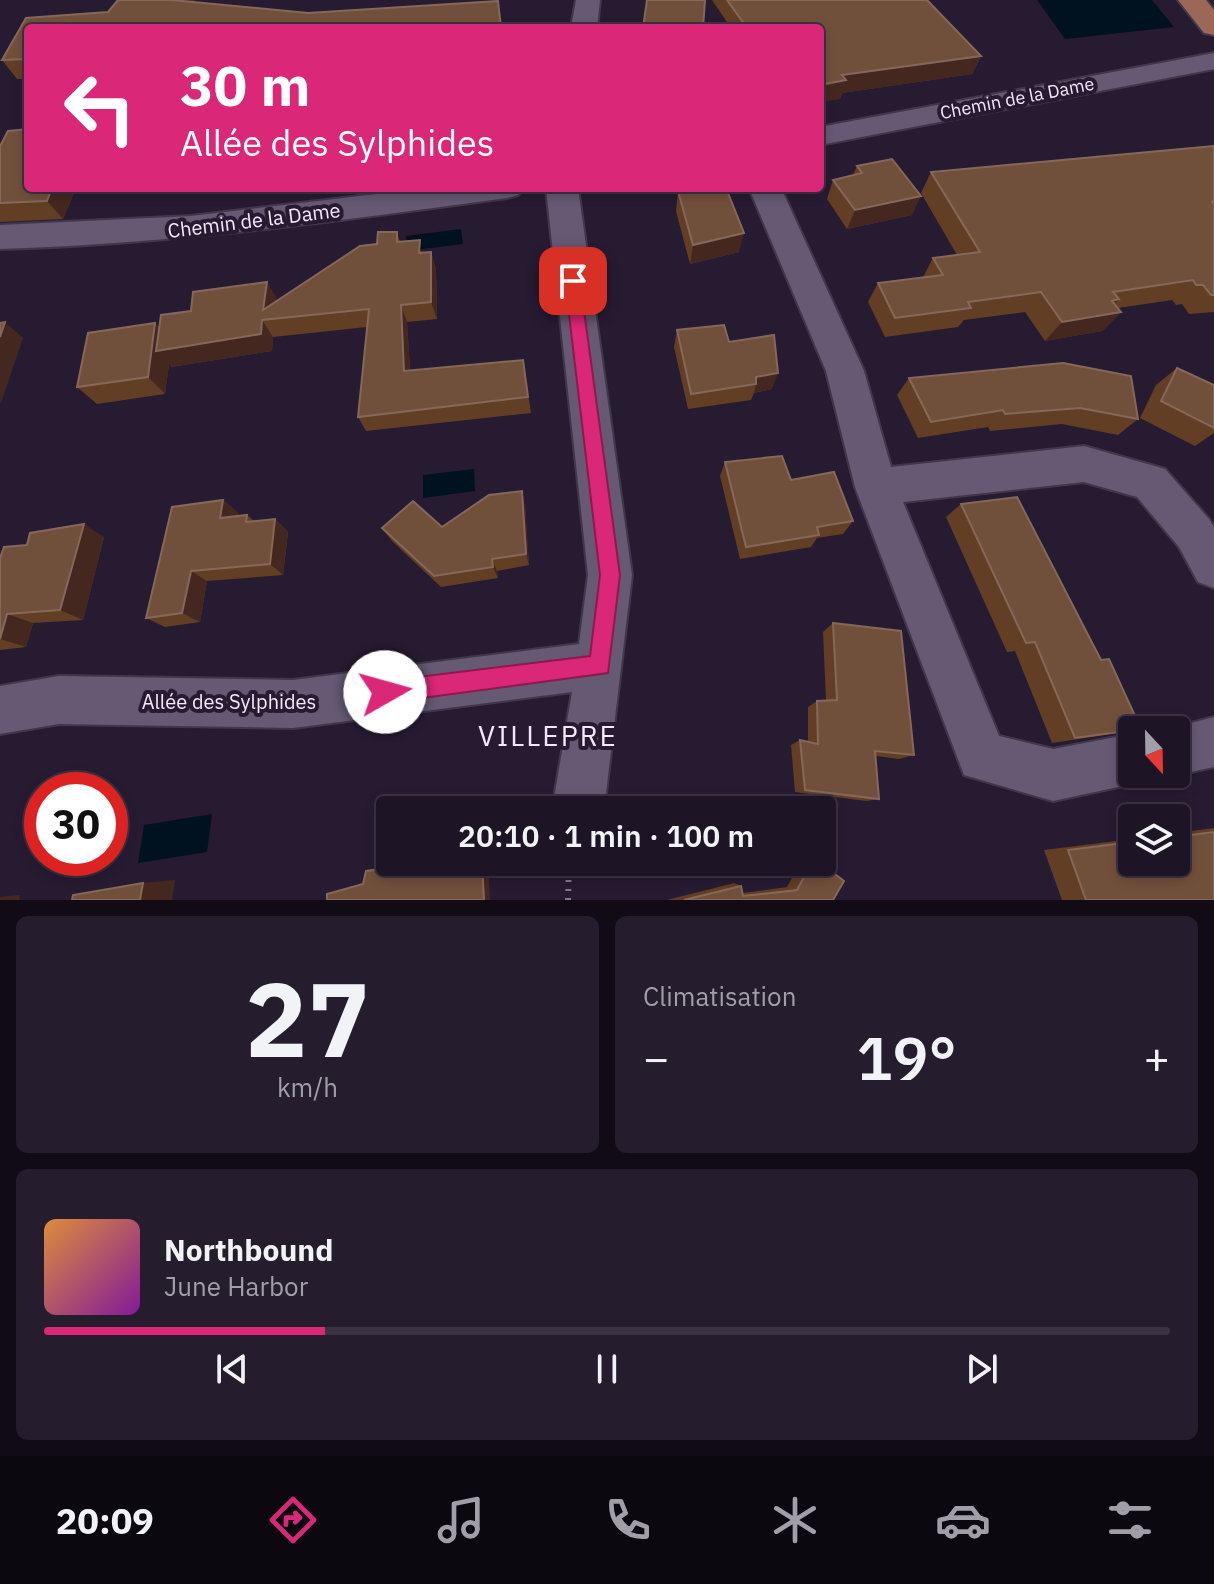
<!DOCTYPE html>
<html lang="fr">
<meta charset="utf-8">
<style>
body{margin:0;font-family:"IBM Plex Sans",sans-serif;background:#251d2e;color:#f1f3f6;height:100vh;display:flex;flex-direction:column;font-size:30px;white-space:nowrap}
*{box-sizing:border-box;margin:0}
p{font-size:26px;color:#a09ea7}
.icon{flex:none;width:44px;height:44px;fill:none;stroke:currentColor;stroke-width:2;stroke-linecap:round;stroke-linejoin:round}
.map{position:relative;height:900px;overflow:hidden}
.details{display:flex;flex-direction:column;gap:16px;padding:16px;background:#100b15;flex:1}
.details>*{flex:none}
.top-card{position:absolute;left:24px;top:24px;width:800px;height:168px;border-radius:8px;box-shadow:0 4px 12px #0003,0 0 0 2px #3b3343;background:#db2777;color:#fff;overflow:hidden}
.needle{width:52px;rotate:158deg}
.fabs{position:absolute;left:1118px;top:716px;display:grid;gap:16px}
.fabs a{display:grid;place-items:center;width:72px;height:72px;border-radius:8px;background:#1d1426;box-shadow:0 4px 12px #0003,0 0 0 2px #3b3343;font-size:40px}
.speed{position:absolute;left:24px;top:772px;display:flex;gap:16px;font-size:40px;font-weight:700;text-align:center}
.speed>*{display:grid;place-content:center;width:104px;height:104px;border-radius:50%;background:#1d1426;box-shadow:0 4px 12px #0003,0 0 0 2px #3b3343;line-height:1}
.speed .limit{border:12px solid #d22;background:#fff;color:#111}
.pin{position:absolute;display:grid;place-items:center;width:68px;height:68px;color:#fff;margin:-34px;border-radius:16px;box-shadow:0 4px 12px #0006}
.me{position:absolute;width:88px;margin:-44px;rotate:83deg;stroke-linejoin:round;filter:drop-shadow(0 0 6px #0008)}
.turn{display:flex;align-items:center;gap:28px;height:168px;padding:0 24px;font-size:36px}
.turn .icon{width:104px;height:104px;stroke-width:2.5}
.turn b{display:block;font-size:56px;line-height:68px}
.big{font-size:60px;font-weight:600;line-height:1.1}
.details .card{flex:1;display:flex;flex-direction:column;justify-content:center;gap:12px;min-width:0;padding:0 28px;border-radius:12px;background:#251d2e}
.details .dial{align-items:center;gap:0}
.dial b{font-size:104px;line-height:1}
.song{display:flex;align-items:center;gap:24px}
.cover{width:96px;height:96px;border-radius:12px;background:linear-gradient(135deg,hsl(30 70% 55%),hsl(290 70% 35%))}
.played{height:8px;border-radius:4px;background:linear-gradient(90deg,#db2777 25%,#3b3343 25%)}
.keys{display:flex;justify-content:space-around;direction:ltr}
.heat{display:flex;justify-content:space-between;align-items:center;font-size:44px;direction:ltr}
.details .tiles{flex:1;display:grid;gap:16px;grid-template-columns:1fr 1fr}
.card:last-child{grid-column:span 2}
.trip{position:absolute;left:376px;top:796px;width:460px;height:80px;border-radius:8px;background:#1d1426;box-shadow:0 4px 12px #0003,0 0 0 2px #3b3343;font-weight:600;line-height:80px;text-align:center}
.tab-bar{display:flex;height:128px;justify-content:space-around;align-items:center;background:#0c080f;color:#a09ea7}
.tab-bar .icon{width:56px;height:56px}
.tab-bar .current{color:#db2777}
.tab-bar b{font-size:36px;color:#f1f3f6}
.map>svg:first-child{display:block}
</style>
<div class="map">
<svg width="1214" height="900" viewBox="0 0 1214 900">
<rect width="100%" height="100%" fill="#271b32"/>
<g fill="#00111f">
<path d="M1037,0H1152L1174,27L1065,39Z"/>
<path d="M461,229L463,244L407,251L406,236Z"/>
<path d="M474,469L475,491L423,498V475Z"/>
<path d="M212,814L207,852L138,863L144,825Z"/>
</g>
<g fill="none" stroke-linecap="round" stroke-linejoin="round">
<g stroke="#42374a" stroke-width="4">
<g id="minor">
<path d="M576,0H600L597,28H571Z"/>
<path d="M1214,53V69L820,145V127Z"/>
<path d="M427,188H523L518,195L507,198C338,221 170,244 0,249V225L191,216Z"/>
<path d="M546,188H578L632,575L604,810H552L572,692L293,728L59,724L0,734V686L59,676L293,680L579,644L588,575Z"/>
<path d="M749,188H781L864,371L891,467L1084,446L1165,469L1209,519L1214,527V588L1198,582L1179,547L1137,497L1084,482L903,502L999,736L1053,749L1132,734V774H1151L1150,777L1132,784L1053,801L964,775L855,487L826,371Z"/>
<path d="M1214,717V767L1176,775L1173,774L1176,730H1164Z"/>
</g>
</g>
<g stroke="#42374a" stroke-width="4">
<path id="primary" d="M1178,0H1206L1214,10V35L1204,33Z"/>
</g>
<path stroke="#83798d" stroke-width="6" stroke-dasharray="2 7" stroke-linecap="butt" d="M568,900L569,862"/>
<use href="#minor" fill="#655973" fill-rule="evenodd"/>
<use href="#primary" fill="#9c6756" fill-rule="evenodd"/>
</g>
<g fill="#623e24">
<path d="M118,0H195L193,3L308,13L498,1L501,28H28V79H17L2,60L26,18L108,12Z"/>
<path d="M712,0H927L981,56L972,74L842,93L840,99L820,28H731Z"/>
<path d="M0,146L28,188H76L63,219L0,222Z"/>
<path d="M1214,146V312L1189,314L1182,304L1176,305L1172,300L1118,308L1121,312L1102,331L1045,341L1025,312L964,320L958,327L885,337L868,302L878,283L923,277L933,258L957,255L921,193L931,172Z"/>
<path d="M857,166L912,215L847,229L827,199L833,180L853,175Z"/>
<path d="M678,191L739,252L690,264L676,211Z"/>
<path d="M397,232L400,242L423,252H431L436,270L437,319L407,322L410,370L523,360L531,413L366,431L358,417L367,327L273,337L272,351L171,367L169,364L165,394L97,404L77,387L155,323L159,327L277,299V301Z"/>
<path d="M677,330L729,342L772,389L754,393L751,400L688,409L674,347Z"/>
<path d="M1063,363L1138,419L1118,435L1062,424L990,431L988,427L918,438L897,395L909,378Z"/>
<path d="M1177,368L1214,428V433L1195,446L1140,418L1156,385Z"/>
<path d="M725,462L791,480L853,521L843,534L817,538L811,547L740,559L720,476Z"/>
<path d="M223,500L238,513V516L247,515L254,521L275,519L288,532L283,575L207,581L200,622L165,627L146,618Z"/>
<path d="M961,504L1132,731L1052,743L1015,651L1007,652L946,517Z"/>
<path d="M525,505L529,565L497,571L498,578L441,587L392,541L382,528L442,527Z"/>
<path d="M104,537L83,620L33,623L26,647L0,650V558Z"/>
<path d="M833,623L914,755L899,759L876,756L879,799L866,801L795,792L791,745L800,740L808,742V707L817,701H826L823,632Z"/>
<path d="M1214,828V900H1062L1044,850L1132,839V862H1176V833Z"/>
<path d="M801,862H819L833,900H667L734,883L741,886L743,893L787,887Z"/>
</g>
<g fill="#442820">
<path d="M172,0H195L181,20Z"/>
<path d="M981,56L972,74L842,93L840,99L820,102V85L842,75Z"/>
<path d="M52,188H76L63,219L47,201Z"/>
<path d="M921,196L912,215L847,229L855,210Z"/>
<path d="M744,233L739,252L690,264L693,245Z"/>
<path d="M431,252L436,270L437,319L431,302Z"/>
<path d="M267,282L277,299L275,319L263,310Z"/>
<path d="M1119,299L1105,314L1121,312L1102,331L1045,341L1062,322L1112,301Z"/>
<path d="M401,305L407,322L411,387L404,371Z"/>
<path d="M262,320L273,337L272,351L171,367L169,364L165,394L148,377L155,323L171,341Z"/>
<path d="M5,322L23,338L1,403L0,402V337Z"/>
<path d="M778,373L772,389L754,393L756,384V377Z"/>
<path d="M522,491L525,505L529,565L526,554Z"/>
<path d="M223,500L238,513L235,531L220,518Z"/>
<path d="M275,519L288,532L283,575L270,564Z"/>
<path d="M84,524L104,537L83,620L60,610Z"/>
<path d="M492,559L497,571L498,578L493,567Z"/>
<path d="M191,571L207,581L200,622L182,613Z"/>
<path d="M7,614L33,623L26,647L0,639Z"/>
<path d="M482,862H488L490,900H484Z"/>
<path d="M175,880L172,900H140L143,883Z"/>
<path d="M20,895L19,900H0V897Z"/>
</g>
<g fill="#71503b" stroke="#856859" stroke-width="2">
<path d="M118,0H172L308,13L498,1L501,28H28V59L2,60L26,18L108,12Z"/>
<path d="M647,0H705L703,28H643Z"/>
<path d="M727,0H927L981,56L842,75L846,80L820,85V28H747Z"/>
<path d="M28,129V188H52L47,201L0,203V146L8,131Z"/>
<path d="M1214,146V201L1212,202L1214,204V295H1211L1203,285H1196L1193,280L1113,292L1119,299L1112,301L1121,312L1062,322L1041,292L968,302L971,308L895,318L878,283L943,275L933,258L980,252L931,172Z"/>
<path d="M892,159L921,196L855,210L833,180L862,173L857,166Z"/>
<path d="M715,188H726L744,233L693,245L678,191Z"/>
<path d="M378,232H397V242L420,240L419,253L431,252V302L401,305L404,371L523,360L528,397L358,417L369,309L262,320L261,334L156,351L161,315L191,311L193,292L267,282L263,310L360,246L377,244Z"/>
<path d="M5,322L0,337V323Z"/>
<path d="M155,323L148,377L77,387L88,333Z"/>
<path d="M724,325L729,342L774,335L778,373L756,377V384L691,394L677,330Z"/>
<path d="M1063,363L1131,376L1138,419L1080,408L1005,414L1003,410L931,422L909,378Z"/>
<path d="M1177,368L1214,385V428L1161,401Z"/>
<path d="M782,456L791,480L834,472L853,521L817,527L819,535L746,547L725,462Z"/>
<path d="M522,491L526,554L492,559L493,567L434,576L382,528L413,501L442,527L489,495Z"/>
<path d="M1017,497L1101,660L1109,659L1141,729L1075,738L1035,642L1026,643L961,504Z"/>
<path d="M223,500L220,518L247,515L246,522L275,519L270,564L191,571L182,613L146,618L172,507Z"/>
<path d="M84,524L60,610L7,614L0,639V558L4,547L27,545L30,533Z"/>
<path d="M833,623L901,631L914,755L875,751L879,799L805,790L800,740L818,744L817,701L837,700Z"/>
<path d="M1214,832V900H1086L1068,850L1132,842V862H1176V837Z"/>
<path d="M401,862H482L484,900H327V894L363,884L366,871L401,866Z"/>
<path d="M812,862H819L844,881L833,900H684L741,886L743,896L797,890Z"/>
<path d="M143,883L140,900H72L73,895Z"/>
</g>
<path fill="#db2777" stroke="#8e194d" stroke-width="2" d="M573,276L580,281L620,575L608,673L385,703L377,700L374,692L377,685L385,681L590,656L600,575L565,281Z"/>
<g text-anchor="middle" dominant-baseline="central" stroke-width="8" stroke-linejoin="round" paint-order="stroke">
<g font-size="18" fill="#f1eafa" stroke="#271b32">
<text transform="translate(1017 98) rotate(-11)">Chemin de la Dame</text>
</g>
<g font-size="20" fill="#f1eafa" stroke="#271b32">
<text transform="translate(254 220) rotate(-7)">Chemin de la Dame</text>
<text x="229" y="701">Allée des Sylphides</text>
</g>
<g font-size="28" letter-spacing="2" fill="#f1eafa" stroke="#271b32">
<text x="548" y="735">VILLEPRE</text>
</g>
</g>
</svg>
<div class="fabs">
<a><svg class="needle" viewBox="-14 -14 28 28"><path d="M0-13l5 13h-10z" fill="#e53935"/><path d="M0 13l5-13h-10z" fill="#a09ea7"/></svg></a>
<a><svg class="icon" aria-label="layers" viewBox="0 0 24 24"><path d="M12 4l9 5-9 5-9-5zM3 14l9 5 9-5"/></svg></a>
</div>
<div class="speed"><div class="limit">30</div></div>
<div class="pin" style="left:573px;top:281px;background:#d93025"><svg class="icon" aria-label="arrive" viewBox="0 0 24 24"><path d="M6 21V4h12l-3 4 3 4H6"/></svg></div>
<svg class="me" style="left:385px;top:692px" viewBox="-20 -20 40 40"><circle r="19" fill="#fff"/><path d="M0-13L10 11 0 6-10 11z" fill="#db2777"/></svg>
<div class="trip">20:10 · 1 min · 100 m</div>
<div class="top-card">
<div class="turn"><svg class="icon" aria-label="left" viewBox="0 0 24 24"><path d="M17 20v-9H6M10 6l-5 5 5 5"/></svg><div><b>30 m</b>Allée des Sylphides</div></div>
</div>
</div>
<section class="details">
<div class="tiles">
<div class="card dial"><b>27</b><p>km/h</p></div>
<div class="card"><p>Climatisation</p>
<div class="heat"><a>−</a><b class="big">19°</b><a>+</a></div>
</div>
<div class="card">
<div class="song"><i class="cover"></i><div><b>Northbound</b><p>June Harbor</p></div></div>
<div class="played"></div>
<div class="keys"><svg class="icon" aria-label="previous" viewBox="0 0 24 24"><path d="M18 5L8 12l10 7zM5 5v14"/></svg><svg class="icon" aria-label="pause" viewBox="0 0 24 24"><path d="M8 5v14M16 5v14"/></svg><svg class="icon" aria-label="next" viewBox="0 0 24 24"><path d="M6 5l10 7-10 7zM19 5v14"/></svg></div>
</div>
</div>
</section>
<nav class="tab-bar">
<b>20:09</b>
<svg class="icon current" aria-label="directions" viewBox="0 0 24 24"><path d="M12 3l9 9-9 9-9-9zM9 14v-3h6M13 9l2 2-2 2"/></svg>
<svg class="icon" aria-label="music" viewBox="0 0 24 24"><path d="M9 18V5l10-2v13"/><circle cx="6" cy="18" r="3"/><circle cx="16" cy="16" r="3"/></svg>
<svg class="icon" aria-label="phone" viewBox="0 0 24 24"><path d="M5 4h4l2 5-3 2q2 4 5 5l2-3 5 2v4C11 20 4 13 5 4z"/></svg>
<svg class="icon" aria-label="climate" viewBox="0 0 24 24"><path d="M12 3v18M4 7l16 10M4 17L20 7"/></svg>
<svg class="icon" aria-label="car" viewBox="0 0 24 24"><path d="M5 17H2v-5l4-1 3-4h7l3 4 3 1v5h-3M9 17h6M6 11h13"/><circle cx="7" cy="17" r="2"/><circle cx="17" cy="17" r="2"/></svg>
<svg class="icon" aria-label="filters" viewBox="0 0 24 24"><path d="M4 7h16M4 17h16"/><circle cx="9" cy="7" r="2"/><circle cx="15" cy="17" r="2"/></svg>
</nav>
